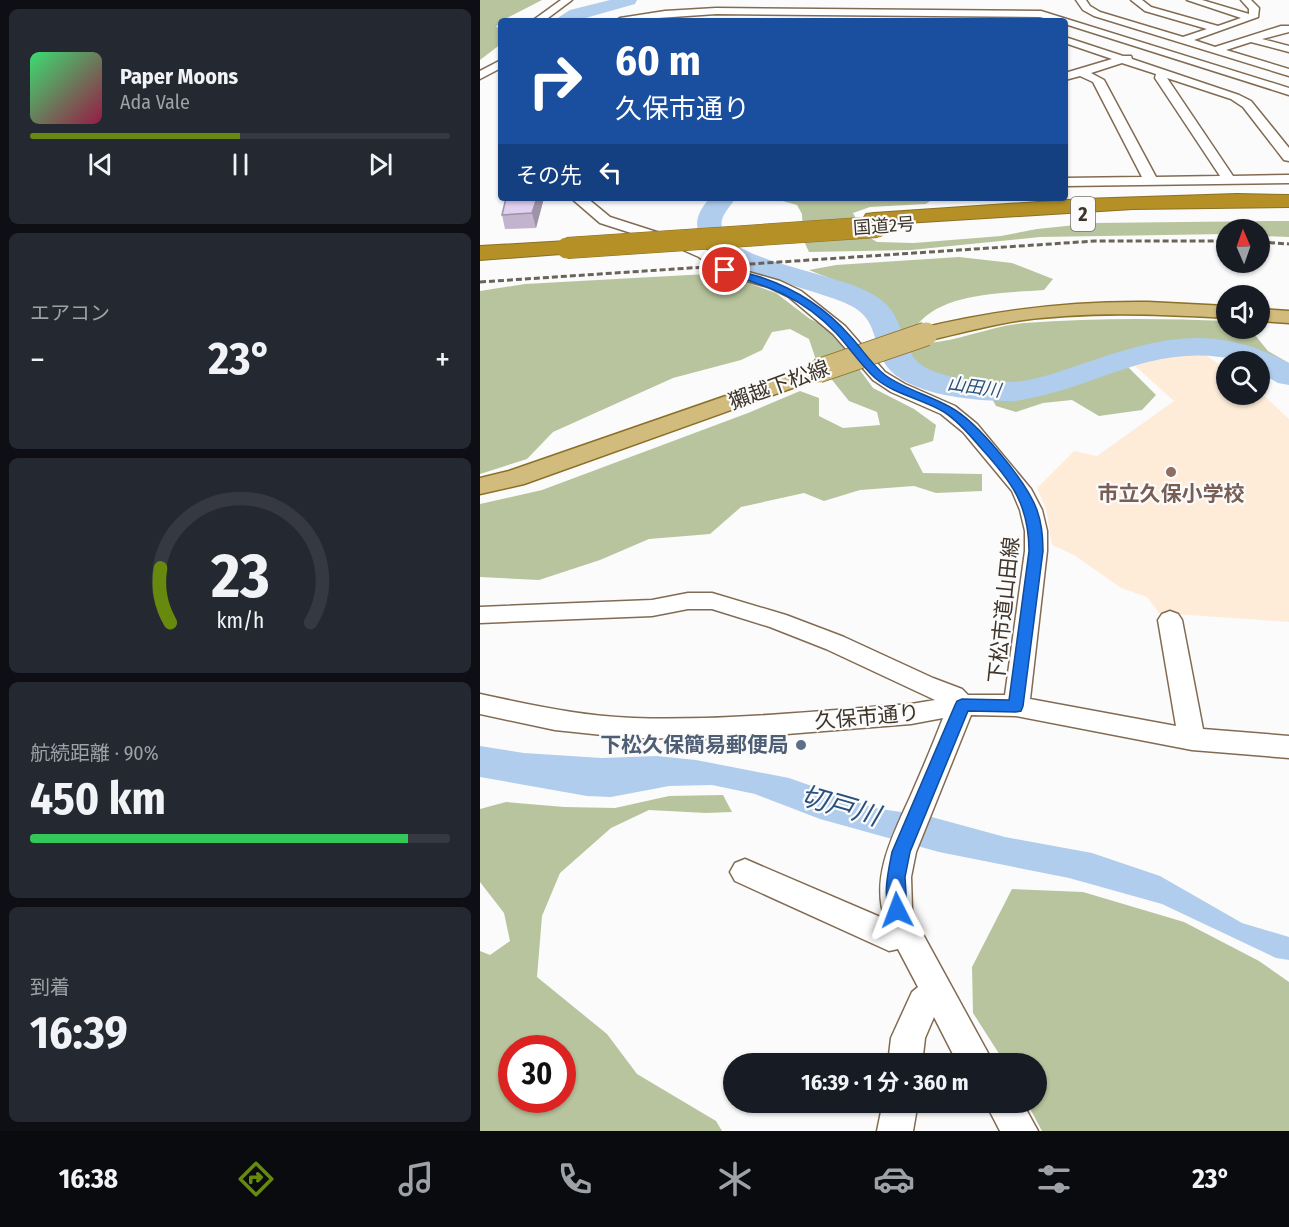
<!DOCTYPE html>
<html lang="ja">
<meta charset="utf-8">
<style>
body{margin:0;font-family:"Fira Sans Condensed","Noto Sans JP",sans-serif;background:#242831;color:#f1f3f6;height:100vh;display:flex;flex-direction:column;font-size:22px;white-space:nowrap}
*{box-sizing:border-box;margin:0}
p{font-size:20px;color:#9ea1a6}
.icon{flex:none;width:33px;height:33px;fill:none;stroke:currentColor;stroke-width:2;stroke-linecap:round;stroke-linejoin:round}
.map{position:relative;flex:1;overflow:hidden}
.details{display:flex;flex-direction:column;gap:9px;padding:9px;background:#0d0f14;width:480px}
.details>*{flex:none}
.hud{position:absolute;left:18px;top:18px;width:570px;height:183px;border-radius:6px;box-shadow:0 2px 4px #0004;background:#1a4fa0;color:#fff;overflow:hidden}
.needle{width:39px;rotate:358deg}
.buttons{position:absolute;left:736px;top:219px;display:grid;gap:12px}
.buttons a{display:grid;place-items:center;width:54px;height:54px;border-radius:50%;background:#171b24;box-shadow:0 2px 4px #0004;font-size:30px}
.speed{position:absolute;left:18px;top:1035px;display:flex;gap:12px;font-size:30px;font-weight:700;text-align:center}
.speed>*{display:grid;place-content:center;width:78px;height:78px;border-radius:50%;background:#171b24;box-shadow:0 2px 4px #0004;line-height:1}
.speed .limit{border:9px solid #d22;background:#fff;color:#111}
.pin{position:absolute;display:grid;place-items:center;width:51px;height:51px;color:#fff;margin:-26px;border:3px solid #fff;border-radius:50%;box-shadow:0 2px 6px #0007}
.me{position:absolute;width:66px;margin:-33px;rotate:357deg;stroke-linejoin:round;filter:drop-shadow(0 0 4px #0008)}
.turn{display:flex;align-items:center;gap:21px;height:126px;padding:0 18px;font-size:27px}
.turn .icon{width:78px;height:78px;stroke-width:2.5}
.turn b{display:block;font-size:42px;line-height:51px}
.then{display:flex;align-items:center;height:57px;padding:0 18px;background:#0003;gap:12px;font-size:22px}
.big{font-size:45px;font-weight:700;line-height:1.1}
.details .tile{flex:1;display:flex;flex-direction:column;justify-content:center;gap:9px;min-width:0;padding:0 21px;border-radius:9px;background:#242831}
.details .dial{align-items:center;gap:0}
.dial svg{height:156px;overflow:visible;fill:none;stroke:#363941;stroke-width:7;stroke-linecap:round;text-anchor:middle}
.dial text{fill:#f1f3f6;stroke:none}
.song{display:flex;align-items:center;gap:18px}
.cover{width:72px;height:72px;border-radius:9px;background:linear-gradient(135deg,hsl(140 70% 55%),hsl(340 70% 35%))}
.played{height:6px;border-radius:3px;background:linear-gradient(90deg,#66890e 50%,#363941 50%)}
.keys{display:flex;justify-content:space-around;direction:ltr}
.heat{display:flex;justify-content:space-between;align-items:center;font-size:33px;direction:ltr}
.charge{height:9px;border-radius:4px;background:linear-gradient(90deg,#34c759 90%,#363941 0)}
.trip{position:absolute;left:243px;top:1053px;width:324px;height:60px;border-radius:30px;background:#171b24;box-shadow:0 2px 4px #0004;font-weight:700;line-height:60px;text-align:center}
.tab-bar{display:flex;height:96px;justify-content:space-around;align-items:center;background:#090b0e;color:#9ea1a6}
.tab-bar .icon{width:42px;height:42px}
.tab-bar .on{color:#66890e}
.tab-bar b{font-size:27px;color:#f1f3f6}
main{display:flex;flex:1;min-height:0}
.map>svg:first-child{display:block}
</style>
<main>
<section class="details">
<div class="tile">
<div class="song"><i class="cover"></i><div><b>Paper Moons</b><p>Ada Vale</p></div></div>
<div class="played"></div>
<div class="keys"><svg class="icon" aria-label="previous" viewBox="0 0 24 24"><path d="M18 5L8 12l10 7zM5 5v14"/></svg><svg class="icon" aria-label="pause" viewBox="0 0 24 24"><path d="M8 5v14M16 5v14"/></svg><svg class="icon" aria-label="next" viewBox="0 0 24 24"><path d="M6 5l10 7-10 7zM19 5v14"/></svg></div>
</div>
<div class="tile"><p>エアコン</p>
<div class="heat"><a>−</a><b class="big">23°</b><a>+</a></div>
</div>
<div class="tile dial"><svg viewBox="0 0 100 80">
<path d="M14 69A42 42 0 1 1 86 69"/>
<path d="M14 69A42 42 0 0 1 9 41" stroke="#66890e"/>
<text x="50" y="56" font-size="32" font-weight="700">23</text>
<text x="50" y="72" font-size="11">km/h</text>
</svg></div>
<div class="tile"><p>航続距離 · 90%</p><b class="big">450 km</b><div class="charge"></div></div>
<div class="tile"><p>到着</p><b class="big">16:39</b></div>
</section>
<div class="map">
<svg width="809" height="1131" viewBox="0 0 809 1131">
<rect width="100%" height="100%" fill="#fbfbfb"/>
<path fill="#ffecd8" d="M719,351L747,369V394H780V392L809,419V622L679,613L667,597L641,588L594,555L572,545L566,509L557,488L594,451L617,456L694,401L655,366L702,352Z"/>
<g fill="#b8c49d" fill-rule="evenodd">
<path d="M0,0H62L21,21L16,27L21,28V44L0,60Z"/>
<path d="M292,198H454L446,204L390,207L373,213L385,235L397,242L434,243L521,236L557,229L615,223L793,221H809V237L780,236V230H747V234L560,237L431,250L329,252L323,239L322,214L317,205Z"/>
<path d="M479,257L532,263L573,279L564,290C525,293 463,292 437,325L449,343C481,340 512,326 544,323C612,318 679,318 747,321V328L771,330L788,351L809,363V371C741,336 711,342 638,357L676,395L662,410L619,416L592,400L563,403L536,412L516,406C503,377 465,380 440,367C414,354 422,319 401,301C392,293 343,276 329,270L356,265Z"/>
<path d="M227,274L263,281L296,293L330,319L349,328L393,388L434,409L456,425L453,441L430,448L443,473L502,474V491L456,493L434,486L380,490L344,501L324,493L261,507L230,534L169,539L120,560L59,580L0,577V504L62,490L268,413L320,391L339,398V416L363,428L400,425L397,412L369,401L336,360L329,339L310,329L292,332L282,350L261,360L193,378L73,432L47,459L0,474V291L45,284Z"/>
<path d="M243,795L252,812L226,813L169,810L131,828L80,873L62,916L57,977L127,1034L157,1074L236,1121L242,1131H0V951L10,955L30,941L24,913L0,882V809L26,802L84,807L135,808L189,796ZM82,1048V1100H32V1048Z"/>
<path d="M532,889L603,892L704,922L779,961L809,982V1131H562L547,1103L556,1102V1064L525,1063L493,1013L492,967Z"/>
</g>
<path fill="#b1cded" d="M0,746L44,753L122,758L177,756L216,760L309,778L394,808L448,816L525,837L612,853L680,876L762,923L809,937V960L796,958L682,904L589,878L459,852L340,819L275,794L232,785L189,786L131,797L107,796L0,777Z"/>
<g fill="none" stroke-linecap="round" stroke-linejoin="round">
<g fill="#b1cded" fill-rule="evenodd">
<path d="M130,0H157L155,4L95,21H73L90,10Z"/>
<path d="M230,198H256C247,211 234,221 247,237C270,264 360,274 394,295C422,312 417,330 432,355C445,379 504,382 529,382C552,382 578,372 599,365C679,338 731,322 809,363V385L798,383L780,373V362C773,362 765,363 757,361C751,360 746,357 740,357C716,354 692,356 668,362C630,372 594,389 556,397C547,398 538,402 529,401C494,401 417,395 402,358C393,338 395,321 375,308C342,286 169,263 230,198Z"/>
</g>
<g stroke="#826b53" stroke-width="3">
<g id="minor">
<path d="M81,0H92L64,21H52Z"/>
<path d="M596,0H606L610,6L620,12L703,37L727,29L665,11L651,0H662L671,7L738,26L761,18L707,0H722L769,14V9L761,0H771L779,8L778,17L714,40L735,47L801,26H809V32L782,39L809,46V52L771,42L746,50L809,69V76L614,16L603,10Z"/>
<path d="M236,8L561,11L809,88V95L585,24V21H574L560,17L236,14L135,21L140,18L185,11Z"/>
<path d="M585,37L643,56H651L652,59L759,95L771,101L809,148V161L804,160L763,107L751,99L687,78L753,176L809,175V183L585,186V178L662,177L613,82L600,76L585,80V73L632,59L585,43ZM642,63L676,74L675,78L740,176L676,177L624,80L611,73Z"/>
<path d="M21,60V68L0,79V71Z"/>
<path d="M91,198H107L130,217L211,243L229,251L251,267L300,281L321,291L365,326L405,372L425,384L475,406L497,424L551,489L562,510L567,531V551L550,699L696,726L678,620L682,614L690,611L698,614L702,620L723,729L809,736V758L712,750L536,716L491,715L436,852L431,877L432,910L439,927L514,1064H478L454,1017L445,1038L442,1064H408L411,1038L432,992L438,987L418,949L409,951L255,881L250,872L255,863L265,859L405,919C390,877 414,833 431,795C442,770 453,744 463,718L431,724L246,739L151,738L75,730L0,714V694C51,705 101,716 153,718C246,721 338,711 431,704L455,700L346,649L290,627L232,609H208L172,616L0,623V607L172,600L208,593H232L306,615L364,637L453,678L482,689L488,695H525L545,551V531L540,510L532,491L483,432L461,414L411,392L393,380L353,334L309,297L288,287L239,273L219,257L201,249L120,223Z"/>
<path d="M403,1102H438L433,1131H397Z"/>
<path d="M505,1102H542L558,1131H520Z"/>
</g>
</g>
<g stroke="#8b7027" stroke-width="3">
<g id="major">
<path d="M668,302L747,306V318C677,314 606,311 536,321C506,326 476,334 446,341L438,339L435,334L438,329C515,310 589,301 668,302Z"/>
<path d="M780,309L809,311V323L780,321Z"/>
<path d="M338,364L346,366L349,371L346,376L44,484L0,494V478L29,471Z"/>
</g>
</g>
<g stroke="#8b7027" stroke-width="2">
<g id="highway">
<path d="M757,194L809,195V207L653,209L394,225L386,224L383,219L386,214L394,213L602,199Z"/>
<path d="M87,241L95,243L98,248L95,253L0,260V246Z"/>
</g>
</g>
<use href="#minor" fill="#fff" fill-rule="evenodd"/>
<use href="#major" fill="#d2bc7d" fill-rule="evenodd"/>
<use href="#highway" fill="#b49026" fill-rule="evenodd"/>
<g stroke="#6a635a" stroke-width="3" stroke-dasharray="6 3" stroke-linecap="butt">
<path d="M780,242L809,244"/>
<path d="M0,282L615,241H747"/>
</g>
<g stroke="#8b7027" stroke-width="25" stroke-linecap="butt">
<path id="major-bridge" d="M338,371L446,334"/>
</g>
<g stroke="#8b7027" stroke-width="22" stroke-linecap="butt">
<path id="highway-bridge" d="M87,248L397,227"/>
</g>
<use href="#major-bridge" stroke="#d2bc7d" stroke-width="23"/>
<use href="#highway-bridge" stroke="#b49026" stroke-width="21"/>
</g>
<path fill="#c2b3ce" d="M26,198H64L56,228L25,229L22,215Z"/>
<path fill="#9e92a7" d="M57,198H64L56,228L52,213Z"/>
<path fill="#e1d0ef" stroke="#9e92a7" stroke-width="1.5" d="M26,198H57L52,213L22,215Z"/>
<path fill="#1a73e8" stroke="#114b97" stroke-width="1.5" d="M242,268C252,267 266,273 277,276C315,288 345,307 371,337C382,349 392,365 405,375C424,389 449,395 470,407C497,421 547,482 557,510C562,524 563,537 563,551L543,706L541,711L536,712L488,711L430,852L425,877L427,910L424,916L417,918L411,916C402,897 408,872 412,852L475,705L477,701L482,699L529,700L549,551C549,504 531,481 500,447C490,435 478,421 464,412C443,399 415,395 395,378C381,365 369,347 356,333C322,297 288,286 242,272Z"/>
<circle fill="#8d6e63" stroke="#fbfbfb" stroke-width="2" cx="691" cy="472" r="6"/>
<circle fill="#5c6f8a" stroke="#fbfbfb" stroke-width="2" cx="321" cy="745" r="6"/>
<g text-anchor="middle" dominant-baseline="central" stroke-width="4.5" stroke-linejoin="round" paint-order="stroke">
<g font-size="18" fill="#3e3429" stroke="#fbfbfb">
<text transform="translate(404 226) rotate(-4)">国道2号</text>
</g>
<g font-size="18" font-style="italic" fill="#2a517c" stroke="#fbfbfb">
<text transform="translate(494 387) rotate(8)">山田川</text>
</g>
<rect fill="#fbfbfb" stroke="#777068" stroke-width="1.5" x="591" y="197" width="24" height="34" rx="4.5"/>
<g font-size="20" font-weight="bold" fill="#3e3429">
<text x="603" y="214">2</text>
</g>
<g font-size="21" fill="#3e3429" stroke="#fbfbfb">
<text transform="translate(299 385) rotate(-20)">獺越下松線</text>
<text transform="translate(524 610) rotate(-84)">下松市道山田線</text>
<text transform="translate(387 717) rotate(-5)">久保市通り</text>
</g>
<g font-size="21" font-weight="bold" fill="#785e54" stroke="#fbfbfb">
<text x="691" y="494">市立久保小学校</text>
</g>
<g font-size="21" font-weight="bold" fill="#4e5e75" stroke="#fbfbfb" text-anchor="end">
<text x="309" y="745">下松久保簡易郵便局</text>
</g>
<g font-size="27" font-style="italic" fill="#2a517c" stroke="#fbfbfb">
<text transform="translate(360 806) rotate(16)">切戸川</text>
</g>
</g>
</svg>
<div class="buttons">
<a><svg class="needle" viewBox="-14 -14 28 28"><path d="M0-13l5 13h-10z" fill="#e53935"/><path d="M0 13l5-13h-10z" fill="#9ea1a6"/></svg></a>
<a><svg class="icon" aria-label="sound" viewBox="0 0 24 24"><path d="M4 9h4l5-4v14l-5-4H4zM17 9q2 3 0 6"/></svg></a>
<a><svg class="icon" aria-label="search" viewBox="0 0 24 24"><circle cx="10" cy="10" r="6"/><path d="M15 15l6 6"/></svg></a>
</div>
<div class="speed"><div class="limit">30</div></div>
<div class="pin" style="left:245px;top:270px;background:#d93025"><svg class="icon" aria-label="arrive" viewBox="0 0 24 24"><path d="M6 21V4h12l-3 4 3 4H6"/></svg></div>
<svg class="me" style="left:417px;top:910px" viewBox="-20 -20 40 40"><path d="M0-17L14 15 0 8-14 15z" fill="#1a73e8" stroke="#fff" stroke-width="4"/></svg>
<div class="trip">16:39 · 1 分 · 360 m</div>
<div class="hud">
<div class="turn"><svg class="icon" aria-label="right" viewBox="0 0 24 24"><path d="M7 20v-9h11M14 6l5 5-5 5"/></svg><div><b>60 m</b>久保市通り</div></div>
<div class="then">その先<svg class="icon" aria-label="left" viewBox="0 0 24 24"><path d="M17 20v-9H6M10 6l-5 5 5 5"/></svg></div>
</div>
</div>
</main>
<nav class="tab-bar">
<b>16:38</b>
<svg class="icon on" aria-label="directions" viewBox="0 0 24 24"><path d="M12 3l9 9-9 9-9-9zM9 14v-3h6M13 9l2 2-2 2"/></svg>
<svg class="icon" aria-label="music" viewBox="0 0 24 24"><path d="M9 18V5l10-2v13"/><circle cx="6" cy="18" r="3"/><circle cx="16" cy="16" r="3"/></svg>
<svg class="icon" aria-label="phone" viewBox="0 0 24 24"><path d="M5 4h4l2 5-3 2q2 4 5 5l2-3 5 2v4C11 20 4 13 5 4z"/></svg>
<svg class="icon" aria-label="climate" viewBox="0 0 24 24"><path d="M12 3v18M4 7l16 10M4 17L20 7"/></svg>
<svg class="icon" aria-label="car" viewBox="0 0 24 24"><path d="M5 17H2v-5l4-1 3-4h7l3 4 3 1v5h-3M9 17h6M6 11h13"/><circle cx="7" cy="17" r="2"/><circle cx="17" cy="17" r="2"/></svg>
<svg class="icon" aria-label="filters" viewBox="0 0 24 24"><path d="M4 7h16M4 17h16"/><circle cx="9" cy="7" r="2"/><circle cx="15" cy="17" r="2"/></svg>
<b>23°</b>
</nav>
